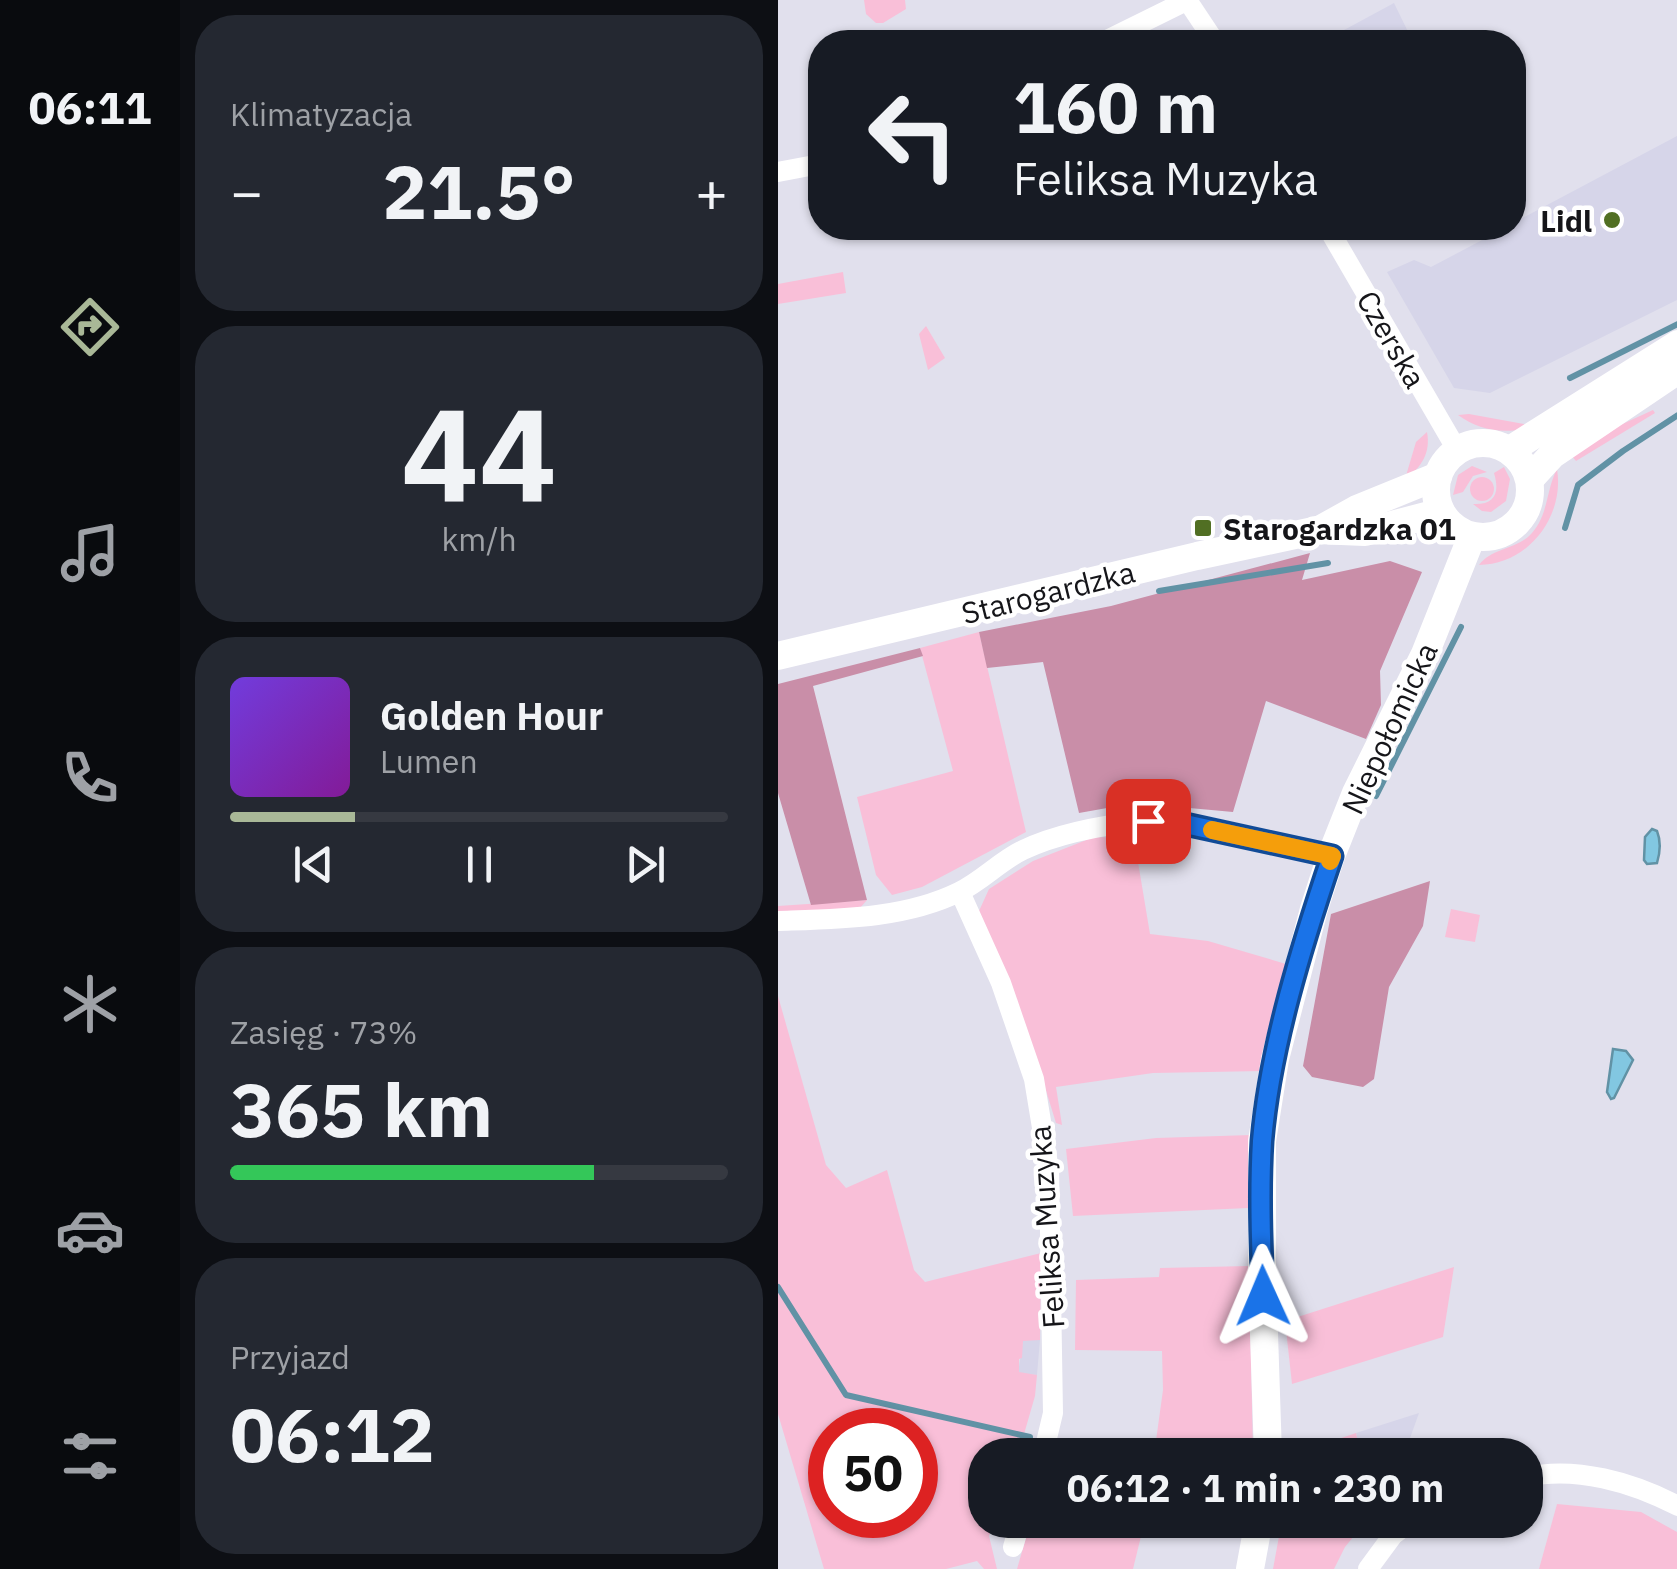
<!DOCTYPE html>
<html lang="pl">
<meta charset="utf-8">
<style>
body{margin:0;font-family:"IBM Plex Sans",sans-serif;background:#242831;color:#f1f3f6;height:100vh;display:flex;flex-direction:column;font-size:38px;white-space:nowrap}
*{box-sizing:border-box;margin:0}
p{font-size:32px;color:#9ea1a6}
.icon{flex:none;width:55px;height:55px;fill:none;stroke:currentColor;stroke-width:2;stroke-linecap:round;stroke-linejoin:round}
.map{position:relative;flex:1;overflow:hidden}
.panel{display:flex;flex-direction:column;gap:15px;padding:15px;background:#0d0f14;width:598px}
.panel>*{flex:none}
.hud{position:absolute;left:30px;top:30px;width:718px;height:210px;border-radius:40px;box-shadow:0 2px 8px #0004;background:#171b24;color:#f1f3f6;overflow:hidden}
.speed{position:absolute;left:30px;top:1408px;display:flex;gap:20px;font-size:50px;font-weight:700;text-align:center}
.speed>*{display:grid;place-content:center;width:130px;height:130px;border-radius:50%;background:#171b24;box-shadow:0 2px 8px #0004;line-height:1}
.speed .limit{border:15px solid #d22;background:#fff;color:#111}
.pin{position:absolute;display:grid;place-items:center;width:85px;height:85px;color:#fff;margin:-42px;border-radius:20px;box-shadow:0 5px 15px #0006}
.me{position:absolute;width:110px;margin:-55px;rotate:359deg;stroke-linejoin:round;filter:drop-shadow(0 0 8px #0008)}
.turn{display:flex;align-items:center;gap:35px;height:210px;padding:0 40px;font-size:45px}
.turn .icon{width:130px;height:130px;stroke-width:2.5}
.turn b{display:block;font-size:70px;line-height:85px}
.big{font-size:75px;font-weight:800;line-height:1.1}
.panel .widget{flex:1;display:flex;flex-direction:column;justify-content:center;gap:15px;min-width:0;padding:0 35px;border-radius:40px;background:#242831}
.panel .dial{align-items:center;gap:0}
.dial b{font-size:130px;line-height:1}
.song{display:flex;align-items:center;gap:30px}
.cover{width:120px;height:120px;border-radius:15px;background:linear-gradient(135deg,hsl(260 70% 55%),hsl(290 70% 35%))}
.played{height:10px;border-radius:5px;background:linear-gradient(90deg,#a9b897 25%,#363941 25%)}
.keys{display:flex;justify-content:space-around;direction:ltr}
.heat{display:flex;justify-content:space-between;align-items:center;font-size:55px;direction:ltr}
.charge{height:15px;border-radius:8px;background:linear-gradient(90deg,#34c759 73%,#363941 0)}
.trip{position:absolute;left:190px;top:1438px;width:575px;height:100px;border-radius:40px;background:#171b24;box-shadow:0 2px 8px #0004;font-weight:800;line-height:100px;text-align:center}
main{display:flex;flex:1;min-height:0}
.dock{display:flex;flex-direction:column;width:180px;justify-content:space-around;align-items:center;background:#090b0e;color:#9ea1a6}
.dock .icon{width:70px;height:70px}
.dock .current{color:#a9b897}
.dock b{font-size:45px;color:#f1f3f6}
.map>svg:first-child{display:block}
</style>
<main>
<nav class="dock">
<b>06:11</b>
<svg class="icon current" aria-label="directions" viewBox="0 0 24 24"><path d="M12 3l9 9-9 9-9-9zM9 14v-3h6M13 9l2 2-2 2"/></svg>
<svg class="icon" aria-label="music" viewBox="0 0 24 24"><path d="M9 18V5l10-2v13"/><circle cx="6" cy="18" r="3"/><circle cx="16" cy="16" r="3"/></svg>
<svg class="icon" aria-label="phone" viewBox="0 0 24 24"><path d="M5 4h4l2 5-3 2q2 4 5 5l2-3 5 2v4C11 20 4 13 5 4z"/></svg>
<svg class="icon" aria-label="climate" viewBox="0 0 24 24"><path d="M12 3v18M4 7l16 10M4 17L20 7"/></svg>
<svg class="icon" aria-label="car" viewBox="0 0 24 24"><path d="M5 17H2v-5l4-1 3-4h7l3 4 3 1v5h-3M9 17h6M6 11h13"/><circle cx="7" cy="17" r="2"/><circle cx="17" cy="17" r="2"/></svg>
<svg class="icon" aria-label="filters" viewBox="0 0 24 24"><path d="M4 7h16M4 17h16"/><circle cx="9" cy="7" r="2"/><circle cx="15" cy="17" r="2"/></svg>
</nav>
<section class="panel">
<div class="widget"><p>Klimatyzacja</p>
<div class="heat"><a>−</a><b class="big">21.5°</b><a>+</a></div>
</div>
<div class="widget dial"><b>44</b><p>km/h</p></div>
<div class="widget">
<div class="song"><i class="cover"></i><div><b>Golden Hour</b><p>Lumen</p></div></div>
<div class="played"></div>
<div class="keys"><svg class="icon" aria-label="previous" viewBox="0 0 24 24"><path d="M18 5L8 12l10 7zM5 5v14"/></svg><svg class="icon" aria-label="pause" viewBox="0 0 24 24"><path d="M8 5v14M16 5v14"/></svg><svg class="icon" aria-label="next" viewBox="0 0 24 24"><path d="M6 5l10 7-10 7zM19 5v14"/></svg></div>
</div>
<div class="widget"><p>Zasięg · 73%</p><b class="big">365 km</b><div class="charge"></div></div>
<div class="widget"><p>Przyjazd</p><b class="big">06:12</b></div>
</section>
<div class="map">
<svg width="900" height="1569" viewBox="0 0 900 1569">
<rect width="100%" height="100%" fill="#e1e0ed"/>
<g fill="#d6d5e9">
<path d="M616,3L635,42H542L555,36Z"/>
<path d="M899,136V300L712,393L676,388L609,272L636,260L653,267L727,228H735V223Z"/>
<path d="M245,1340H262L259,1375L240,1373Z"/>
<path d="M641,1413L626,1455H583L578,1433Z"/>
</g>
<g fill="#f9bfd8" fill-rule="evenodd">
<path d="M86,0H127L128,9L105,23H98L88,14Z"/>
<path d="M65,272L68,293L0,304V284Z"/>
<path d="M148,326L167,358L150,370L141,334Z"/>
<path d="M875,410L877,413L798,461L793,455L814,438Z"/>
<path d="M691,414L746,424L751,427C727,435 700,430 680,415Z"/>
<path d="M649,432C653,453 643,468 627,479L638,442Z"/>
<path d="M694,466L709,472L695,476L685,492L675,495L680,475Z"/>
<path d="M726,467L732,479L728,501L713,512L704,511L695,504C717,505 722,493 716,473Z"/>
<path d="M779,469C787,516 750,565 701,565C713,549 734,550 750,537C771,518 767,492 779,469Z"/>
<circle cx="704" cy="489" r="12"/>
<path d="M201,632L248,832L144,887L114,895L98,875L79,797L175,771L142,648Z"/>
<path d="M316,837L356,838L372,934L430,941L508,964L485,1057V1071L375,1073L278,1087L284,1125L278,1123L253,1042L201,911L211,889L255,861Z"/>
<path d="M89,900L82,908L0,913V906Z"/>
<path d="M673,909L702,915L697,942L667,937Z"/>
<path d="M0,996L48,1165L68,1188L109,1170L136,1270L147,1282L263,1253L262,1340L245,1341L244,1358L241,1359V1372L259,1375L257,1396L240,1455H208V1520H217L211,1536L219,1569H206L199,1561L168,1569H46L0,1414ZM52,1430H138V1515H52Z"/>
<path d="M473,1135L470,1208L295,1216L288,1149L378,1138Z"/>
<path d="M471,1266L475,1453L376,1455L385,1390L384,1351L297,1350L298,1280L381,1277L382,1268Z"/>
<path d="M676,1267L665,1337L514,1384L507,1321Z"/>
<path d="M578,1433L583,1455H516V1454Z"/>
<path d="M779,1504L863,1512L899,1532V1569H761Z"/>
<path d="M253,1520H367L355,1569H239Z"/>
<path d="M504,1520H589L567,1547L556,1569H495Z"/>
</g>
<g fill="#c98ea8">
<path d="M532,553L524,580L612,561L644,572L602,671L603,705L588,739L488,701L455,812L357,803L301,813L265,662L209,668L201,632L333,606Z"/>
<path d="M142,648L145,656L35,686L89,900L33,905L0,793V684Z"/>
<path d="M652,881L645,926L611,987L596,1079L585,1087L534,1077L525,1066L553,914Z"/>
</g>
<g fill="#82c7e1" stroke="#6192a5" stroke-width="2.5">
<path d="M874,829L879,831C883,841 882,853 879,863L869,864L866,860L867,837Z"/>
<path d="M835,1049L848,1051L855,1060L836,1098L833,1099L829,1092Z"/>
</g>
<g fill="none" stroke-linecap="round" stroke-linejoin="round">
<g stroke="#6192a5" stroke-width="6">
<path d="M792,378L900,324"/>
<path d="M787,528L800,485L845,451L900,415"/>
<path d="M381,591L550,563"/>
<path d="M598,796L683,627"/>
<path d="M0,1287L68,1395L252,1437"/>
</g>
<g stroke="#fff" stroke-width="20">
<path d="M409,0L437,42"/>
<path d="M325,42L410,0"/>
<path d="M0,172L42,164"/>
<path d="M550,228L679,450"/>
<path d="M182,892L223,983L256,1079L271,1170L275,1413L265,1455"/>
<path d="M0,921C60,919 126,919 181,892C204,881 222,861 245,850C281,833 326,825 365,821C415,817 501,845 553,856"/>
<path d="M748,1477C798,1466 854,1482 900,1506"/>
<path d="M235,1547L243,1520"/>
<path d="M590,1569L615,1535L635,1520"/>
</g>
<g stroke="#fff" stroke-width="28">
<circle cx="705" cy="490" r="47"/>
<path d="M732,450L900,344"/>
<path d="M752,479L774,455L900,370"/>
<path d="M543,529L579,509L660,476"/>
<path d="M0,656L419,556L540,530L587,532L663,512"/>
<path d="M490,1455L484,1273V1141L497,1059L536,909L553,856L578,793L647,654L694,536"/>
<path d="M472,1569L481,1520"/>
</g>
</g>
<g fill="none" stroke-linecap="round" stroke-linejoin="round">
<g stroke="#114b97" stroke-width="25">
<path id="route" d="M370,821L407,824L554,856C524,945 492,1047 484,1141C481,1192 483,1245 485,1296"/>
</g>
<use href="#route" stroke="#1a73e8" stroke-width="18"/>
<path stroke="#f59e0b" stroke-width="18" d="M434,830L554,856L552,861"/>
</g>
<g fill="#516f23" stroke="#fff" stroke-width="4">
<circle cx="834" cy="220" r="10"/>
<rect x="415" y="518" width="20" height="20" rx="5"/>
</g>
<g text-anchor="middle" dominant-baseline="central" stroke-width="9" stroke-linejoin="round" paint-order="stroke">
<g font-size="30" font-weight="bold" fill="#151519" stroke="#fff" text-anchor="end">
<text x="814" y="220">Lidl</text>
<text x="445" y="528" text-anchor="start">Starogardzka 01</text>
</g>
<g font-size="30" fill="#151519" stroke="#fff">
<text transform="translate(614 339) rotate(60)">Czerska</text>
<text transform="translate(270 592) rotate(-14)">Starogardzka</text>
<text transform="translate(611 728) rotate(-65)">Niepołomicka</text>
<text transform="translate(268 1227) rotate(-94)">Feliksa Muzyka</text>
</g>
</g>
</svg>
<div class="speed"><div class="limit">50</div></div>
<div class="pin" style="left:370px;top:821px;background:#d93025"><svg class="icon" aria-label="arrive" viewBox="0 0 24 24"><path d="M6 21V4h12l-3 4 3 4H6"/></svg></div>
<svg class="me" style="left:485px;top:1296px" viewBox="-20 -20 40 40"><path d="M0-17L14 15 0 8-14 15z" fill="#1a73e8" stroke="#fff" stroke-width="4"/></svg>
<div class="trip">06:12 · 1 min · 230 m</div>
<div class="hud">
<div class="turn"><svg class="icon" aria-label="left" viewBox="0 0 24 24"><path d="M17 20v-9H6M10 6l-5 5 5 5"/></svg><div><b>160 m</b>Feliksa Muzyka</div></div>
</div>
</div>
</main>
